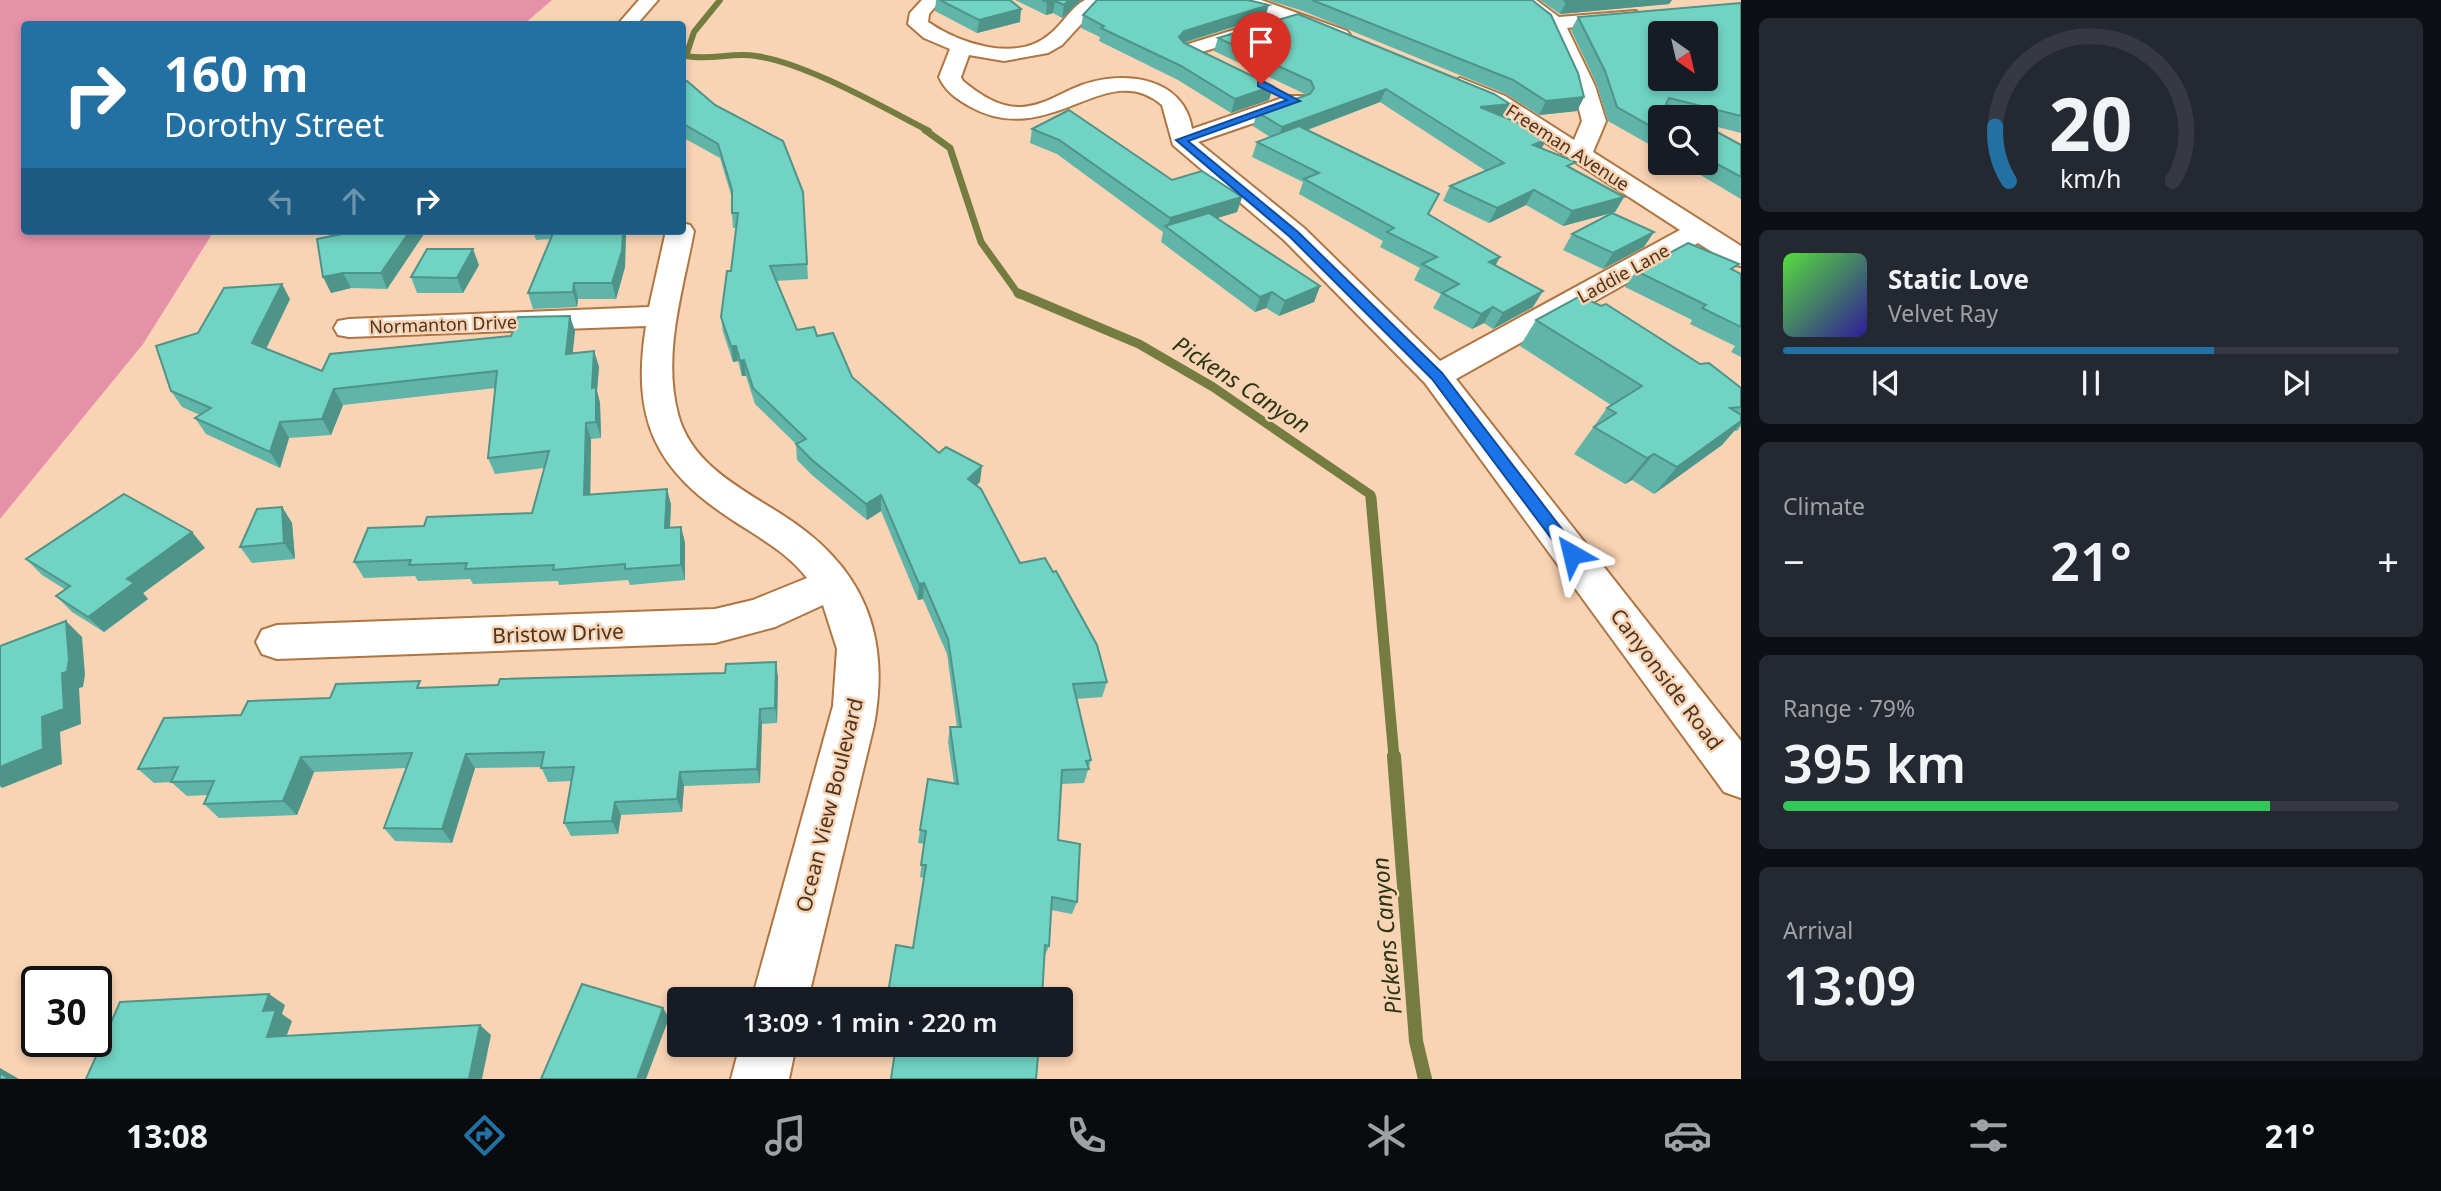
<!DOCTYPE html>
<meta charset="utf-8">
<style>
body{margin:0;font-family:"Noto Sans",sans-serif;background:#242831;color:#f1f3f6;height:100vh;display:flex;flex-direction:column;font-size:26px;white-space:nowrap}
*{box-sizing:border-box;margin:0}
p{font-size:23px;color:#9ea1a6}
.icon{flex:none;width:38px;height:38px;fill:none;stroke:currentColor;stroke-width:2;stroke-linecap:round;stroke-linejoin:round}
.map{position:relative;flex:1;overflow:hidden}
.sheet{display:flex;flex-direction:column;gap:18px;padding:18px;background:#0d0f14;width:700px}
.sheet>*{flex:none}
.guide{position:absolute;left:21px;top:21px;width:665px;height:214px;border-radius:7px;box-shadow:0 4px 10px #0003;background:#2371a3;color:#fff;overflow:hidden}
.needle{width:46px;rotate:146deg}
.buttons{position:absolute;left:1648px;top:21px;display:grid;gap:14px}
.buttons a{display:grid;place-items:center;width:70px;height:70px;border-radius:7px;background:#171b24;box-shadow:0 4px 10px #0003;font-size:35px}
.speed{position:absolute;left:21px;top:966px;display:flex;gap:14px;font-size:35px;font-weight:700;text-align:center}
.speed>*{display:grid;place-content:center;width:91px;height:91px;border-radius:50%;background:#171b24;box-shadow:0 4px 10px #0003;line-height:1}
.speed .limit{border:4px solid #111;border-radius:10px;background:#fff;color:#111}
.pin{position:absolute;display:grid;place-items:center;width:60px;height:60px;color:#fff;margin:-72px -30px;border-radius:50% 50% 50% 0;rotate:-45deg;box-shadow:0 0 7px #0007}
.pin .icon{rotate:45deg}
.me{position:absolute;width:77px;margin:-38px;rotate:323deg;stroke-linejoin:round;filter:drop-shadow(0 0 5px #0008)}
.turn{display:flex;align-items:center;gap:24px;height:147px;padding:0 28px;font-size:32px}
.turn .icon{width:91px;height:91px;stroke-width:2.5}
.turn b{display:block;font-size:49px;line-height:60px}
.lanes{display:flex;align-items:center;height:66px;padding:0 28px;background:#0003;justify-content:center;gap:35px;direction:ltr}
.lanes .off{opacity:.35}
.big{font-size:52px;font-weight:600;line-height:1.1}
.sheet .card{flex:1;display:flex;flex-direction:column;justify-content:center;gap:10px;min-width:0;padding:0 24px;border-radius:10px;background:#242831}
.sheet .dial{align-items:center;gap:0}
.dial svg{height:182px;overflow:visible;fill:none;stroke:#363941;stroke-width:7;stroke-linecap:round;text-anchor:middle}
.dial text{fill:#f1f3f6;stroke:none}
.song{display:flex;align-items:center;gap:21px}
.cover{width:84px;height:84px;border-radius:10px;background:linear-gradient(135deg,hsl(110 70% 55%),hsl(250 70% 35%))}
.played{height:7px;border-radius:4px;background:linear-gradient(90deg,#2371a3 70%,#363941 70%)}
.keys{display:flex;justify-content:space-around;direction:ltr}
.heat{display:flex;justify-content:space-between;align-items:center;font-size:38px;direction:ltr}
.charge{height:10px;border-radius:5px;background:linear-gradient(90deg,#34c759 79%,#363941 0)}
.trip{position:absolute;left:667px;top:987px;width:406px;height:70px;border-radius:7px;background:#171b24;box-shadow:0 4px 10px #0003;font-weight:600;line-height:70px;text-align:center}
.tabs{display:flex;height:112px;justify-content:space-around;align-items:center;background:#090b0e;color:#9ea1a6}
.tabs .icon{width:49px;height:49px}
.tabs .current{color:#2371a3}
.tabs b{font-size:32px;color:#f1f3f6}
main{display:flex;flex:1;min-height:0}
.map>svg:first-child{display:block}
</style>
<main>
<div class="map">
<svg width="1741" height="1079" viewBox="0 0 1741 1079">
<rect width="100%" height="100%" fill="#f8d3b4"/>
<path fill="#e591a8" d="M0,0H552L524,24H24V231H214L143,344L0,519Z"/>
<g fill="none" stroke-linecap="round" stroke-linejoin="round">
<path stroke="#757c40" stroke-width="6" d="M720,0L694,32L686,56C710,61 732,52 756,56C806,63 882,107 929,131"/>
<path stroke="#757c40" stroke-width="7" d="M925,130L950,148L981,242L1019,295"/>
<path stroke="#757c40" stroke-width="9" d="M1018,293L1139,344L1213,387L1371,495V500"/>
<path stroke="#757c40" stroke-width="11" d="M1371,498L1394,757"/>
<path stroke="#757c40" stroke-width="14" d="M1394,756L1416,1041L1425,1079"/>
<g stroke="#ae7643" stroke-width="4">
<g id="minor">
<path d="M639,0H658L637,24H618Z"/>
<path d="M922,0H941L929,14L928,22C960,44 1017,63 1050,34C1063,24 1070,8 1085,0H1112L1094,10L1062,45L1048,53L1004,61L969,55L961,77L963,81C979,94 999,108 1021,107C1044,106 1062,92 1082,85C1124,70 1184,77 1192,129L1288,96H1304L1307,101L1304,106L1198,142L1304,228L1440,361L1680,230L1489,106L1452,90L1449,85L1460,78L1505,96L1574,140L1582,121L1573,86L1547,26L1515,0H1536L1559,17L1636,11L1639,15L1629,21L1567,28L1595,86L1606,121L1593,152L1741,246V266L1731,264L1698,243L1456,379L1741,741V798L1724,792L1425,383L1284,240L1173,145L1162,105C1106,56 1050,152 969,106C957,99 945,91 939,77L950,49L924,38L908,24L910,13Z"/>
<path d="M1218,0H1261L1347,31L1350,35L1347,39H1333L1257,11L1220,4Z"/>
<path d="M1266,20L1276,26L1273,30L1189,56L1179,50L1182,46Z"/>
<path d="M682,223L690,225L694,231C683,290 662,354 678,414C691,464 740,488 781,514C862,565 891,632 874,725L808,999H752L833,706L837,649L823,605L775,627L715,643L277,659L262,654L256,642L262,630L277,625L715,609L753,600L807,578C788,553 760,538 734,521C655,470 631,420 646,326L349,337L338,335L334,328L338,321L349,319L649,307L666,231H682Z"/>
<path d="M740,1045H796L789,1079H731Z"/>
</g>
</g>
<use href="#minor" fill="#fff" fill-rule="evenodd"/>
</g>
<g fill="#61b5a8">
<path d="M936,0H1010L1020,22L977,33L935,11Z"/>
<path d="M1015,0H1081L1062,18L1053,13L1046,15Z"/>
<path d="M1268,0H1532L1584,97L1577,111L1539,115L1506,94L1303,11Z"/>
<path d="M1540,0H1672L1669,4L1560,14Z"/>
<path d="M1741,3V133L1706,124V117H1661V151L1608,121L1597,85L1571,30L1578,17Z"/>
<path d="M1083,15L1265,17L1184,43L1273,86L1269,100L1231,113L1178,80L1099,41L1100,37L1081,28Z"/>
<path d="M1218,38L1510,104L1504,117L1535,130L1533,133L1542,148L1572,169L1624,197L1615,212L1563,226L1526,205L1489,223L1443,201L1450,186L1486,171L1380,102L1308,130L1429,215L1495,266L1533,307L1493,329L1484,323L1472,329L1433,308L1441,294L1414,280L1420,268L1380,247L1383,241L1299,194L1303,182L1252,157L1257,142L1270,137L1253,126L1257,112L1307,95L1214,51Z"/>
<path d="M682,82L803,192L808,279L776,281L797,330L817,336L852,377L939,453L980,482L977,485L1020,563L1107,682L1102,697L1076,699L1091,760L1084,783L1061,784L1058,840L1077,902L1072,914L1051,910L1049,946L1044,958L913,948L924,878L920,877L924,844L918,843L920,830L954,783L948,742L950,727H957L947,654L923,599L918,600L881,511L867,520L813,476L797,460L796,444L755,404L746,376H742L738,361L733,362L723,332L721,317L731,271L736,228H733L732,213V198L720,158L682,137Z"/>
<path d="M1706,126L1741,145V199L1680,163H1706Z"/>
<path d="M1032,129L1172,180L1242,197L1237,212L1217,218L1320,286L1314,302L1279,316L1266,308L1255,312L1161,242L1163,232L1057,154L1030,143Z"/>
<path d="M356,231H426L387,289L351,288L331,293Z"/>
<path d="M533,231H626L625,267L616,299H578L577,307L533,309L528,293L550,239L536,240Z"/>
<path d="M1572,234L1644,247L1603,269L1563,250Z"/>
<path d="M479,265L463,293H417L411,277Z"/>
<path d="M1636,271H1734L1741,274V357L1731,352L1735,346L1690,324L1692,320L1625,287Z"/>
<path d="M290,299L266,349L322,371L575,331L572,353L594,351L599,367L597,391L600,403L601,438L591,439L590,495L667,489L671,505L670,528L681,527L685,543V580L630,585L628,580L559,585L558,581L473,584L470,579L418,581L415,576L364,578L354,562L424,526L532,513L544,468L495,474L488,458L496,388L343,405L331,435L289,438L280,468L206,434L195,418L200,415L182,407L171,391L198,333Z"/>
<path d="M1536,320L1700,364L1741,388V426L1737,431H1734L1722,445L1654,494L1632,480L1625,484L1574,454L1607,408L1611,405L1520,346Z"/>
<path d="M282,507L292,523L295,559L252,563L240,547Z"/>
<path d="M205,548L143,593L148,599L104,632L72,612L56,596L66,590L42,575L26,559Z"/>
<path d="M778,677L777,723L762,724L760,783L684,786L682,812L621,815L618,834L571,836L564,823L572,781L548,782L541,767L475,768L452,843L395,841L384,828L407,768L314,772L297,815L219,818L204,804L208,795L187,796L171,782L154,783L138,769L241,715L330,698L424,688Z"/>
</g>
<g fill="#4f9488">
<path d="M1069,0H1081L1062,18L1064,5Z"/>
<path d="M1585,0H1672L1669,4L1560,14L1566,2Z"/>
<path d="M1055,1L1053,13L1046,15L1047,2Z"/>
<path d="M1269,5L1265,17L1181,43L1179,37L1184,31Z"/>
<path d="M1021,9L1020,22L977,33L979,20Z"/>
<path d="M1273,86L1269,100L1231,113L1235,99Z"/>
<path d="M1386,89L1380,102L1277,141L1282,127Z"/>
<path d="M1584,97L1577,111L1539,115L1546,101Z"/>
<path d="M1510,104L1503,118L1480,107Z"/>
<path d="M1547,139L1539,153L1533,145Z"/>
<path d="M1534,190L1526,205L1489,223L1497,208Z"/>
<path d="M1242,197L1237,212L1172,232L1167,228L1170,218Z"/>
<path d="M1624,197L1615,212L1563,226L1572,211Z"/>
<path d="M410,231H426L387,289L381,273Z"/>
<path d="M623,231H626L625,267L616,299L612,283Z"/>
<path d="M1654,232L1644,247L1603,269L1613,253Z"/>
<path d="M473,249L479,265L463,293L457,278Z"/>
<path d="M1500,257L1492,272L1489,262Z"/>
<path d="M343,273L351,288L331,293L323,277Z"/>
<path d="M574,283L578,299L577,307L573,292Z"/>
<path d="M282,284L290,299L261,359L252,343Z"/>
<path d="M1320,286L1314,302L1279,316L1285,301Z"/>
<path d="M1543,291L1533,307L1493,329L1503,313Z"/>
<path d="M1272,292L1266,308L1255,312L1260,297Z"/>
<path d="M1493,307L1484,323L1472,329L1481,314Z"/>
<path d="M570,316L575,331L571,370L566,354Z"/>
<path d="M731,346H736L738,361L733,362Z"/>
<path d="M594,351L599,367L597,391L600,403L601,438L596,422L592,388Z"/>
<path d="M744,360L746,376H742L740,361Z"/>
<path d="M334,389L343,405L331,435L322,419Z"/>
<path d="M1741,421V423L1722,445L1654,494L1677,467Z"/>
<path d="M280,422L289,438L280,468L270,452Z"/>
<path d="M586,423L591,439L590,511L584,495Z"/>
<path d="M1654,454L1632,480L1625,484L1647,458Z"/>
<path d="M982,466L980,482L966,494L968,479Z"/>
<path d="M667,489L671,505L669,544L665,528Z"/>
<path d="M881,495V511L867,520L866,504Z"/>
<path d="M282,507L292,523L295,559L284,543Z"/>
<path d="M681,527L685,543V580L681,565Z"/>
<path d="M192,532L205,548L143,593L148,599L104,632L88,617L127,579Z"/>
<path d="M924,583L923,599L918,600L919,584Z"/>
<path d="M66,621L82,637L85,675L83,687L79,688L81,724L60,732L62,764L2,788L0,786V767L42,717L62,673Z"/>
<path d="M776,662L778,677L777,723L775,708Z"/>
<path d="M760,709L762,724L760,783L757,769Z"/>
<path d="M466,754L475,768L452,843L442,829Z"/>
<path d="M301,757L314,772L297,815L283,801Z"/>
<path d="M680,772L684,786L682,812L677,799Z"/>
<path d="M615,802L621,815L618,834L612,821Z"/>
<path d="M269,994L285,1005L282,1014L292,1021L283,1046L267,1037L263,1011Z"/>
<path d="M663,1008L669,1018L646,1079H637Z"/>
<path d="M480,1025L491,1035L482,1079H469Z"/>
<path d="M0,1068L19,1079H10L0,1073Z"/>
</g>
<g fill="#71d3c3" stroke="#4f9488" stroke-width="2" fill-rule="evenodd">
<path d="M940,0H1010L1021,9L979,20Z"/>
<path d="M1042,0H1069L1064,5L1055,1L1047,2Z"/>
<path d="M1097,0H1248L1269,5L1184,31L1179,37L1184,43L1273,86L1235,99L1181,66L1101,28L1104,26L1083,15Z"/>
<path d="M1312,0H1532L1551,15L1578,73L1584,97L1546,101L1513,80Z"/>
<path d="M1564,0H1585L1566,2Z"/>
<path d="M1741,3V116L1669,98L1666,104L1691,117H1661V132L1617,107L1605,71L1578,17ZM1661,33H1706V79H1661Z"/>
<path d="M1298,14L1494,94L1510,104L1480,107L1535,130L1530,132L1547,139L1533,145L1576,162L1567,166L1624,197L1572,211L1534,190L1497,208L1450,186L1504,163L1386,89L1282,127L1257,112L1310,94L1314,88L1311,81L1218,38Z"/>
<path d="M687,81L715,105L783,141L803,192L807,264L770,266L797,330L814,327L817,336L833,333L852,377L939,453L946,447L982,466L968,479L981,489L1020,563L1045,558L1053,572L1056,571L1097,645L1107,682L1073,684L1091,760L1086,761L1089,769L1062,770L1058,840L1080,844L1077,902L1052,897L1049,946L1045,945L1042,999H887L896,945L913,948L926,865H921L926,831L920,830L928,779L958,784L950,727H961L948,639L924,583L919,584L881,495L866,504L812,460L796,444L806,439L753,388L744,360L740,361L736,346H731L721,317L727,271H731L738,213H732V190L718,144L682,123V82Z"/>
<path d="M1069,110L1172,180L1202,171L1242,197L1170,218L1059,140L1032,129Z"/>
<path d="M1299,126L1439,194L1428,214L1500,257L1489,262L1543,291L1503,313L1493,307L1481,314L1442,293L1459,284L1422,264L1437,257L1387,232L1394,228L1304,179L1319,173L1257,142Z"/>
<path d="M1706,126L1741,145V177L1706,158Z"/>
<path d="M1209,213L1320,286L1285,301L1272,292L1260,297L1165,226Z"/>
<path d="M1612,213L1654,232L1613,253L1572,234Z"/>
<path d="M356,231H410L381,273H343L323,277L317,239Z"/>
<path d="M554,231H623L622,251L612,283H574L573,292L528,293Z"/>
<path d="M1688,243L1739,264L1731,269L1741,274V327L1702,308L1706,305L1636,271Z"/>
<path d="M427,249H473L457,278L411,277Z"/>
<path d="M282,284L252,343L322,371L330,354L511,336L518,317L570,316L566,354L594,351L592,388L596,387V422L586,423L584,495L667,489L665,528L681,527V565L625,569V564L553,570L554,565L465,569L467,563L409,565L411,560L354,562L368,528L424,526L427,517L532,513L549,451L488,458L497,371L334,389L322,419L280,422L270,452L195,418L211,408L171,391L156,346L198,333L224,288Z"/>
<path d="M1580,296L1601,306L1606,304L1700,364L1709,363L1741,388V407L1730,408L1741,415V421L1677,467L1654,454L1647,458L1594,427L1616,413L1607,408L1642,386L1536,320Z"/>
<path d="M124,494L192,532L127,579L134,583L88,617L56,596L70,586L26,559Z"/>
<path d="M282,507L284,543L240,547L257,509Z"/>
<path d="M66,621L69,660L67,672L62,673L64,709L42,717L43,749L0,767V646Z"/>
<path d="M776,662L775,708L760,709L757,769L680,772L677,799L615,802L612,821L564,823L574,767L541,768L544,752L466,754L442,829L384,828L412,753L301,757L283,801L204,804L214,781L171,782L178,767L138,769L164,718L241,715L248,701L330,698L336,684L420,681L417,688L498,685L500,679L725,673L726,664Z"/>
<path d="M582,984L663,1008L637,1079H541Z"/>
<path d="M269,994L263,1011L276,1010L267,1037L480,1025L469,1079H86L120,1002Z"/>
<path d="M896,1045H1039L1036,1079H891Z"/>
<path d="M0,1073L10,1079H0Z"/>
</g>
<path fill="#1a73e8" stroke="#114b97" stroke-width="2" d="M1258,82H1264L1300,101L1188,141L1298,232L1442,373L1578,550V558H1566L1432,379L1290,237L1176,140L1287,100L1258,86Z"/>
<g text-anchor="middle" dominant-baseline="central" stroke-width="5" stroke-linejoin="round" paint-order="stroke">
<g font-size="18" fill="#4d3520" stroke="#f8d3b4">
<text transform="translate(1568 147) rotate(33)">Freeman Avenue</text>
<text transform="translate(1623 273) rotate(-29)">Laddie Lane</text>
<text transform="translate(443 324) rotate(-2)">Normanton Drive</text>
</g>
<g font-size="21" fill="#4d3520" stroke="#f8d3b4">
<text transform="translate(558 633) rotate(-2)">Bristow Drive</text>
<text transform="translate(1667 679) rotate(53)">Canyonside Road</text>
<text transform="translate(829 805) rotate(-76)">Ocean View Boulevard</text>
</g>
<g font-size="23" font-style="italic" fill="#2d3614" stroke="#f8d3b4">
<text transform="translate(1242 384) rotate(33)">Pickens Canyon</text>
<text transform="translate(1386 936) rotate(-95)">Pickens Canyon</text>
</g>
</g>
</svg>
<div class="buttons">
<a><svg class="needle" viewBox="-14 -14 28 28"><path d="M0-13l5 13h-10z" fill="#e53935"/><path d="M0 13l5-13h-10z" fill="#9ea1a6"/></svg></a>
<a><svg class="icon" aria-label="search" viewBox="0 0 24 24"><circle cx="10" cy="10" r="6"/><path d="M15 15l6 6"/></svg></a>
</div>
<div class="speed"><div class="limit">30</div></div>
<div class="pin" style="left:1261px;top:84px;background:#d93025"><svg class="icon" aria-label="arrive" viewBox="0 0 24 24"><path d="M6 21V4h12l-3 4 3 4H6"/></svg></div>
<svg class="me" style="left:1572px;top:554px" viewBox="-20 -20 40 40"><path d="M0-17L14 15 0 8-14 15z" fill="#1a73e8" stroke="#fff" stroke-width="4"/></svg>
<div class="trip">13:09 · 1 min · 220 m</div>
<div class="guide">
<div class="turn"><svg class="icon" aria-label="right" viewBox="0 0 24 24"><path d="M7 20v-9h11M14 6l5 5-5 5"/></svg><div><b>160 m</b>Dorothy Street</div></div>
<div class="lanes"><svg class="icon off" aria-label="left" viewBox="0 0 24 24"><path d="M17 20v-9H6M10 6l-5 5 5 5"/></svg><svg class="icon off" aria-label="ahead" viewBox="0 0 24 24"><path d="M12 20V5M6 11l6-6 6 6"/></svg><svg class="icon" aria-label="right" viewBox="0 0 24 24"><path d="M7 20v-9h11M14 6l5 5-5 5"/></svg></div>
</div>
</div>
<section class="sheet">
<div class="card dial"><svg viewBox="0 0 100 80">
<path d="M14 69A42 42 0 1 1 86 69"/>
<path d="M14 69A42 42 0 0 1 8 45" stroke="#2371a3"/>
<text x="50" y="56" font-size="32" font-weight="700">20</text>
<text x="50" y="72" font-size="11">km/h</text>
</svg></div>
<div class="card">
<div class="song"><i class="cover"></i><div><b>Static Love</b><p>Velvet Ray</p></div></div>
<div class="played"></div>
<div class="keys"><svg class="icon" aria-label="previous" viewBox="0 0 24 24"><path d="M18 5L8 12l10 7zM5 5v14"/></svg><svg class="icon" aria-label="pause" viewBox="0 0 24 24"><path d="M8 5v14M16 5v14"/></svg><svg class="icon" aria-label="next" viewBox="0 0 24 24"><path d="M6 5l10 7-10 7zM19 5v14"/></svg></div>
</div>
<div class="card"><p>Climate</p>
<div class="heat"><a>−</a><b class="big">21°</b><a>+</a></div>
</div>
<div class="card"><p>Range · 79%</p><b class="big">395 km</b><div class="charge"></div></div>
<div class="card"><p>Arrival</p><b class="big">13:09</b></div>
</section>
</main>
<nav class="tabs">
<b>13:08</b>
<svg class="icon current" aria-label="directions" viewBox="0 0 24 24"><path d="M12 3l9 9-9 9-9-9zM9 14v-3h6M13 9l2 2-2 2"/></svg>
<svg class="icon" aria-label="music" viewBox="0 0 24 24"><path d="M9 18V5l10-2v13"/><circle cx="6" cy="18" r="3"/><circle cx="16" cy="16" r="3"/></svg>
<svg class="icon" aria-label="phone" viewBox="0 0 24 24"><path d="M5 4h4l2 5-3 2q2 4 5 5l2-3 5 2v4C11 20 4 13 5 4z"/></svg>
<svg class="icon" aria-label="climate" viewBox="0 0 24 24"><path d="M12 3v18M4 7l16 10M4 17L20 7"/></svg>
<svg class="icon" aria-label="car" viewBox="0 0 24 24"><path d="M5 17H2v-5l4-1 3-4h7l3 4 3 1v5h-3M9 17h6M6 11h13"/><circle cx="7" cy="17" r="2"/><circle cx="17" cy="17" r="2"/></svg>
<svg class="icon" aria-label="filters" viewBox="0 0 24 24"><path d="M4 7h16M4 17h16"/><circle cx="9" cy="7" r="2"/><circle cx="15" cy="17" r="2"/></svg>
<b>21°</b>
</nav>
